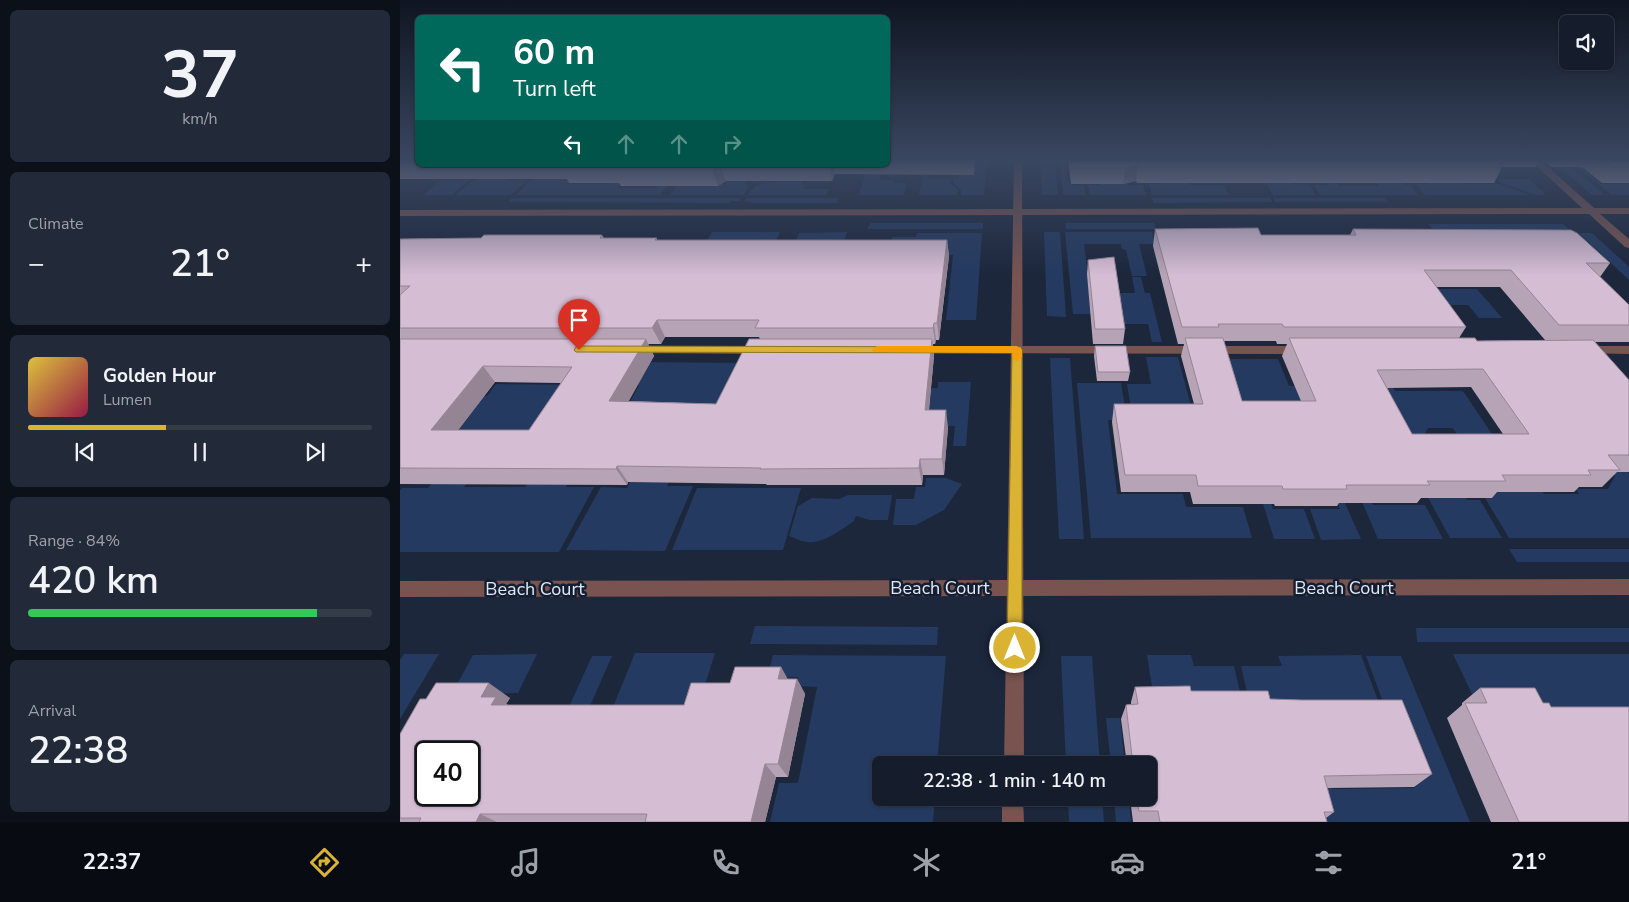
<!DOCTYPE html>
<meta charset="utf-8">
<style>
body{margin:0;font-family:"Nunito Sans",sans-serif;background:#222a39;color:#f1f3f6;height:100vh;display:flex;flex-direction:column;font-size:19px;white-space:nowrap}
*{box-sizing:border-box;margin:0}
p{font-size:16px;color:#9da2aa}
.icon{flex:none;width:28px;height:28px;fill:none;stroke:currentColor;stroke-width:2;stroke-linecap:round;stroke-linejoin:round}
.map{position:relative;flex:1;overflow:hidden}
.side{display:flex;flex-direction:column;gap:10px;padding:10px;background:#0c1019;width:400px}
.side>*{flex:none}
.banner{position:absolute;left:15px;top:15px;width:475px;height:152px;border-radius:8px;box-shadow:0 1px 4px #0004,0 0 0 1px #343b49;background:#00695c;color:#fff;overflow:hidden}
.tools{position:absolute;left:1159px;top:15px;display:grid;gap:10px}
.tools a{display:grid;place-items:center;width:55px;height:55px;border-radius:8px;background:#151d2d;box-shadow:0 1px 4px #0004,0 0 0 1px #343b49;font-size:25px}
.speed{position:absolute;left:15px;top:741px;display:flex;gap:10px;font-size:25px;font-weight:700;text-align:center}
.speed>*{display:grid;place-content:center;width:65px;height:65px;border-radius:50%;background:#151d2d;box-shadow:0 1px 4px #0004,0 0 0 1px #343b49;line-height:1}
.speed .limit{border:2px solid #111;border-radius:8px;background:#fff;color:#111}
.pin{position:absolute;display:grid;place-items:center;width:42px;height:42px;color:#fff;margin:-51px -21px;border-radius:50% 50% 50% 0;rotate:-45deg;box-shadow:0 0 5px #0007}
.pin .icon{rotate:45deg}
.me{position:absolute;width:55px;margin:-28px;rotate:0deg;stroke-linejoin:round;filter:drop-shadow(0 0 4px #0008)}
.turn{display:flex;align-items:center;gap:18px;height:105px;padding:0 15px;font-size:22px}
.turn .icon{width:65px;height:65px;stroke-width:2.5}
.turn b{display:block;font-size:35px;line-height:42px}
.lanes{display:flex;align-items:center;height:48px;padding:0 15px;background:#0003;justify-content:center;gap:25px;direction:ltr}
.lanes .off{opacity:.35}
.big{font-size:38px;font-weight:600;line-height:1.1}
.side .card{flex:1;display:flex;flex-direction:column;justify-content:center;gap:8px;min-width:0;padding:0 18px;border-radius:8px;background:#222a39}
.side .dial{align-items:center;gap:0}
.dial b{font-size:65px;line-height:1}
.song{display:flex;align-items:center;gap:15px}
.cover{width:60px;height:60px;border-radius:8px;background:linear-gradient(135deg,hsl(50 70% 55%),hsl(340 70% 35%))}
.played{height:5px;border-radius:2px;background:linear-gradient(90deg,#dab333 40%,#343b49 40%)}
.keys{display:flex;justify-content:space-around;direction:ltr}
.heat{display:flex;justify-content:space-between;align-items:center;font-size:28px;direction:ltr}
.charge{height:8px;border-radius:4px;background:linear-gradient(90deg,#34c759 84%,#343b49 0)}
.trip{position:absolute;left:472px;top:756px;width:285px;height:50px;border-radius:8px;background:#151d2d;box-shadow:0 1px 4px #0004,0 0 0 1px #343b49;font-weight:600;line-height:50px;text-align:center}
.tab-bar{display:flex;height:80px;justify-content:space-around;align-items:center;background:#080c12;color:#9da2aa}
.tab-bar .icon{width:35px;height:35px}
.tab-bar .current{color:#dab333}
.tab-bar b{font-size:22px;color:#f1f3f6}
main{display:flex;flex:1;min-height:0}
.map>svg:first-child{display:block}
</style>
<main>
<section class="side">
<div class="card dial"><b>37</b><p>km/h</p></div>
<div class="card"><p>Climate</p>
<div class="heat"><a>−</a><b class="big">21°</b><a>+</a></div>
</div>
<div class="card">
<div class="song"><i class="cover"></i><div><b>Golden Hour</b><p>Lumen</p></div></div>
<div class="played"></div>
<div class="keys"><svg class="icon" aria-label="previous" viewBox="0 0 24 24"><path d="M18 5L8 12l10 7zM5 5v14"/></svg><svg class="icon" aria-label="pause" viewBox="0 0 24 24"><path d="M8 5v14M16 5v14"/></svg><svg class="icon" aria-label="next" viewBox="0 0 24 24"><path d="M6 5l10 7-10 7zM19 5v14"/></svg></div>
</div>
<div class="card"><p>Range · 84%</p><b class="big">420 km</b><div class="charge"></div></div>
<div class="card"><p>Arrival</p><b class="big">22:38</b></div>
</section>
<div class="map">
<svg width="1229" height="822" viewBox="0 0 1229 822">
<rect width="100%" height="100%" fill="#1c273c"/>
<g fill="#243a60">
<path d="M526,160H531L527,178L551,179L550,183L558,190L557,195H519Z"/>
<path d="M575,160H587L584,195H561V190L554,183V178H559L560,175H574Z"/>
<path d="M640,160H655L658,195H642Z"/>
<path d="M660,160H665L667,181H669L670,185H684L686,195H663Z"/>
<path d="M722,160L728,185H743L746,195H690L688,185H700L699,179Z"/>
<path d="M912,160H922L939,186H979L966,168L1000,181L1004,185H1010L1018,195H920L914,185H928Z"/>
<path d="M1151,160H1163L1205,195H1192Z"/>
<path d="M1169,160H1172L1201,184H1229V195H1212Z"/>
<path d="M123,165L107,180H127L111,195H56L72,181Z"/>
<path d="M184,165L167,184H208L225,165H236L217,188H255L273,165H282L260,195H116L131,180Z"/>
<path d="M336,165H350L340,182H345L348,187L344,195H270L291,166L294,186H319L321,184H325Z"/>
<path d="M468,165H483L480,180H493V183H507L504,195H459Z"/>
<path d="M1097,179H1129L1146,195H1136L1101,183Z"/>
<path d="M42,180H69L52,195H23Z"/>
<path d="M376,180H404L402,184L405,185L403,189H429L426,195H348C355,183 362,182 375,182Z"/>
<path d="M889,180L892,184L909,185L916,195H873L866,183Z"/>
<path d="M1062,180L1065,184H1099L1130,195H1025L1016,184H1029L1027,181Z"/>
<path d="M759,181H788L790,185H824L829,195H752L749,184H759Z"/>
<path d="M112,198H341L340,201H331L330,203L108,202Z"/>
<path d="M346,198H438L437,203H352L344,201Z"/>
<path d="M752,198H870L872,202L754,203Z"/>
<path d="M873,198H985L988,202H875Z"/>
<path d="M471,223H583V229H467Z"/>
<path d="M665,223H754L756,229H666Z"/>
<path d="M1028,224H1163L1169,229H1032Z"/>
<path d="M312,232H380L369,258L275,297Z"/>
<path d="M447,232L440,252H391L399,233Z"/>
<path d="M644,232H660L666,317L647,316Z"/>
<path d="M665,232H752L755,244H739L747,276H732L726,250L722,249L721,244H684L690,292L707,314H673Z"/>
<path d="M517,233H582L576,320H546L553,255L514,254L483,250L493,237H516Z"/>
<path d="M1179,233H1192L1229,267V280Z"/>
<path d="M732,277H741L745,293H750L762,342H752L748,324H723L707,293H735Z"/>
<path d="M1035,289H1077L1102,318H1079L1068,305H1036Z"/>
<path d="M746,357H778L791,406L733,420L727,384H751Z"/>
<path d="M650,358H670L684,539H659Z"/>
<path d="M822,359H878L889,386H897L909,415H841Z"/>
<path d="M238,362L344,363L326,424L229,404L239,385H225Z"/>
<path d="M538,382H571L566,446H553L555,426H477L485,388H538Z"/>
<path d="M677,383H721L727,420H708L717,494H783L786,507H843L852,538H691Z"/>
<path d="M96,384L179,385L188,446L5,443L69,395L87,396Z"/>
<path d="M957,385L993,387L995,391H1063L1102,449H1066L1053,428H1028L1019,443Z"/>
<path d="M1184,418L1229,474V538H1109L1085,498H1093L1089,491H1142L1144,494H1179L1176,489H1208L1215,476L1182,434Z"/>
<path d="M841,433H849L873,509H904L915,539H874Z"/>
<path d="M188,449L166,487H194L159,552H0V490L2,488H28L36,478L89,451L64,487H125L131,478Z"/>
<path d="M284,449L267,486H293L265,551L166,550L201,487L227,488L232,478Z"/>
<path d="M526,478H546L562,484L544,510L516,525H493L496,499H514L516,487H525Z"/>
<path d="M1019,481L1062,493L1067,500H1080L1102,538H1050Z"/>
<path d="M930,483H936L961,539L921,540L910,509H940Z"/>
<path d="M297,488H401L383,550H272Z"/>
<path d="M448,495H492L488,520H470L456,516L454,521C442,529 423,544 408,542C402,542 395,538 389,536L398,506L412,498L439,499Z"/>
<path d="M959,495H969L973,505H1025L1043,539H978Z"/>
<path d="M1109,549H1229V562H1117Z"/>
<path d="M355,626L538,627L537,645L350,644Z"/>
<path d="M1016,628H1229V642H1017Z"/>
<path d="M235,653H315L262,822L209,717Z"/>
<path d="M4,654H39L0,719V660Z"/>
<path d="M137,654L118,693L59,694L42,712L73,655Z"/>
<path d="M1053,654H1229V719L1073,696Z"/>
<path d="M373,655L546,656L537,765H481V798H535L533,822H370L379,783H398L417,687L396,686L398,677H367Z"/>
<path d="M747,655H791L794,666H834L841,696H794L752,687Z"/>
<path d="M961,655L982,711L849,701L841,666H882L878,656Z"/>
<path d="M192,656H212L186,715L117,822Z"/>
<path d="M661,656H692L700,765H666Z"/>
<path d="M966,656H1001L1070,822H923L927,773L932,789L1015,788Z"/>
<path d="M706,718H720L725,765H711Z"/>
<path d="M668,798H702L704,822H669Z"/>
<path d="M714,798H729L731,822H716Z"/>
</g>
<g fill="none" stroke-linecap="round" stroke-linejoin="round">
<g fill="#78534f" fill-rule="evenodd">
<path d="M233,346H362L368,350L362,354L229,353L227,350Z"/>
<path d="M516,346H902L908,350L902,354L512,353L510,350Z"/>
<path d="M1183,346H1229V354L1179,353L1177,350L1179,347Z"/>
</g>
<g fill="#78534f" fill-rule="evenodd">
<path d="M1130,160H1140L1194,208H1229V214H1200L1229,239V248L1225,247L1189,214L0,216V210L1182,208Z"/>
<path d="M1229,579V595L0,597V581Z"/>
</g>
<g fill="#78534f" fill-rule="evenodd">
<path d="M614,160H622L624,765H604Z"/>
<path d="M602,798H623L624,822H602Z"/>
</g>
</g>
<g fill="#b7a3b6" fill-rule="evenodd">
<path d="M0,160H18V165H488V160H575L574,175L435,174L432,181H326L318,186H221L219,183H169L167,179H0Z"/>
<path d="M668,160H1139L1135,167H1102L1094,183H737L736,181L723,184H671Z"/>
<path d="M1143,160H1229V183H1202L1182,167H1151Z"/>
<path d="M755,229L861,235H950L953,229L1210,263L1200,277L1229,305V342H1195L1229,380V472H1217L1202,487H1179L1174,492H1097L1092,498H1021L1017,503H939L937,506H875L874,504H793L790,492H721L712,422L714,404H794L781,356L784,344H778L753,246ZM1036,287H1100L1145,340L1077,341L1059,338L1066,327ZM824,341H876L877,344H887L882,356L901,401H842ZM1071,387L1103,434H1012L987,388Z"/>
<path d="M202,235L204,238H257V240H547L549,256L539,340H536L535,344H533L534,356L529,410L548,427L544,475H523L522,485H367L366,484L228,482L227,485L0,484V239L81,238ZM265,337H359L360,339L316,404L228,401L254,356L248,344H261ZM95,382L161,383L129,430H58Z"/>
<path d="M688,260L725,329L723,344H693L687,274Z"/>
<path d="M695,346L730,372L728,381H697L694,356Z"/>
<path d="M381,667L387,679H397L405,694L388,777H376L365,822H0V734L110,698L106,704L108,705H284L330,683Z"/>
<path d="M735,687L791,691L870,699L1032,774L1014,787L927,788L934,812L926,818L927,822H733L730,798H749V765H727L721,719L726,705L731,704V702Z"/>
<path d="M1080,688L1143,703L1151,707L1229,822H1091L1047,718L1062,705V703Z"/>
</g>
<g fill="#958494">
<path d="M573,160H575L574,175Z"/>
<path d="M320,165L326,181L318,186L312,170Z"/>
<path d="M429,165H433L435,174L432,181Z"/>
<path d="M738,165L736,181L723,184L725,168Z"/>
<path d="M547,240L549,256L539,340L537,323Z"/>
<path d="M257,320L265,337L261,344L252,328Z"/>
<path d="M534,323L536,340L535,344L533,328Z"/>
<path d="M246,339L254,356L220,417L209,401Z"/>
<path d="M532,339L534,356L527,427L525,410Z"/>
<path d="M83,366L95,382L46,446L31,430Z"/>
<path d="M546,410L548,427L544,475L542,459Z"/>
<path d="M520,459L523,475L522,485L519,468Z"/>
<path d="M217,466L228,482L227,485L216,469Z"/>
<path d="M381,667L390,683L378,679Z"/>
<path d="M397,679L405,694L388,777L378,764Z"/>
<path d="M89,683L110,698L106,704L117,712L91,705L81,697Z"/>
<path d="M365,764L376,777L365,822H351Z"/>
<path d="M80,814L97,822H76Z"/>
</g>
<g fill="#d5bdd4" stroke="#958494" fill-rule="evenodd">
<rect x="0" y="160" width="18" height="3"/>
<path d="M671,160H1100L1104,164H1099L1102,167H739L738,165L725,168H672Z"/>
<path d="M1203,160H1229V167H1213Z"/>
<path d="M162,165H320L312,170H213L216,167H161Z"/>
<path d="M858,228L861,235H956L953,229L1171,230L1177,233L1210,263H1186L1229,305V325H1159L1111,270H1024L1066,327H884L882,324H818L819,327H782L755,229Z"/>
<path d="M84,235H202L200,238H257L255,240H547L537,323H534L533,328H355L359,320H257L252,328H0V295L10,286H0V239L81,238Z"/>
<path d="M714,257L725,329H695L688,260Z"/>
<path d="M785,338H823L842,401H916L889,338H1075L1077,341L1193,340L1229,380V455H1208L1220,470H1188L1191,475H1102L1106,481H1027L1030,485H946L947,489H883L882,486H798L796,475H725L714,404H803ZM1083,369L1129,434H1012L977,370Z"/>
<path d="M0,339H246L209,401L316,404L349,339H532L525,410H546L542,459H520L519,468L360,469L361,468L217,466L216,469L0,468ZM83,366L172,367L129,430H31Z"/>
<path d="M695,346H726L730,372H698Z"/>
<path d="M335,667H381L378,679H397L378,764H365L351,822H245L247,814H80L76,822H19L21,818H0V734L20,699H26L36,683H89L81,697H96L91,705H284L291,683H330ZM26,752H69V795H26Z"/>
<path d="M790,686L791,691H868L870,699L902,700H1002L1032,774L924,776L934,812H924L927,822H760L758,811H739L737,798H749V765H733L726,705L738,704L735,687Z"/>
<path d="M1080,688H1135L1143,703H1149L1151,707H1229V822H1119L1065,703H1087Z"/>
</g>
<linearGradient id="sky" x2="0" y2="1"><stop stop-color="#0f1521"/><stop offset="0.58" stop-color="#3a4761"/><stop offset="1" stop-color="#3a4761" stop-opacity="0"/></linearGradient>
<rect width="1229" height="275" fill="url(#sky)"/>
<path fill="#dab333" stroke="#8e7421" d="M179,346L621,347L622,350V648L620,653L615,656L609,653L607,648L612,353L176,352L174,350L176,347Z"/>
<path fill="#f59e0b" d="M477,346H617L622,350V357L617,361L613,360L612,353L473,352L472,350Z"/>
<g text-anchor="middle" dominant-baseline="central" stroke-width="5" stroke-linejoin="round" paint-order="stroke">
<g font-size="18" fill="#e0e8f6" stroke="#131e31">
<text x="540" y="588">Beach Court</text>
<text x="944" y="588">Beach Court</text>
<text x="135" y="589">Beach Court</text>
</g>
</g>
</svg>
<div class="tools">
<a><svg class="icon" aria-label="sound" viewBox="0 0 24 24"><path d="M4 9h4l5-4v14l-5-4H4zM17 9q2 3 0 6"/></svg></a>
</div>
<div class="speed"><div class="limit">40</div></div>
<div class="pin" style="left:179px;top:350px;background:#d93025"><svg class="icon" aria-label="arrive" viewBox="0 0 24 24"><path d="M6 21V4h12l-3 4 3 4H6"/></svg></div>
<svg class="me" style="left:615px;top:648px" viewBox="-20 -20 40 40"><circle r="17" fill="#dab333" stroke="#fff" stroke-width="3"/><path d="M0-11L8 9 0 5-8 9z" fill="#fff"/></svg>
<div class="trip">22:38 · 1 min · 140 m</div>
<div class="banner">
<div class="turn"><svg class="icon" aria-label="left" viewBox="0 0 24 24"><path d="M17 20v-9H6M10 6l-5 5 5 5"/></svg><div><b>60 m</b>Turn left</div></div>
<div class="lanes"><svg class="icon" aria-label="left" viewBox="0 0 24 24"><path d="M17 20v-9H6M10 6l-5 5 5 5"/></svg><svg class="icon off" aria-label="ahead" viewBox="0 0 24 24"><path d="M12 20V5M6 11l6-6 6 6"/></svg><svg class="icon off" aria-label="ahead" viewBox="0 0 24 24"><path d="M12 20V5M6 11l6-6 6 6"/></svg><svg class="icon off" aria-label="right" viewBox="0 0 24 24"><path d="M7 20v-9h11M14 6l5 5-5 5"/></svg></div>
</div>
</div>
</main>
<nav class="tab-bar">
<b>22:37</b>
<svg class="icon current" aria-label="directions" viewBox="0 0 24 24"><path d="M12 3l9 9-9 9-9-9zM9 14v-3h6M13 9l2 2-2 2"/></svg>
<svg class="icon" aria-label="music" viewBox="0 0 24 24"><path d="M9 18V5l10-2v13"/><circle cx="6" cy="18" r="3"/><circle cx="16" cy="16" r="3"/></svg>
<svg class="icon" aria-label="phone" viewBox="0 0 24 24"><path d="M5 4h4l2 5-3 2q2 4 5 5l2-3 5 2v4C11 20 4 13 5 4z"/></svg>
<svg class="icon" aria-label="climate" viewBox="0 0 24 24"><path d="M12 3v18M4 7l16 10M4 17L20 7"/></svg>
<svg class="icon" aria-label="car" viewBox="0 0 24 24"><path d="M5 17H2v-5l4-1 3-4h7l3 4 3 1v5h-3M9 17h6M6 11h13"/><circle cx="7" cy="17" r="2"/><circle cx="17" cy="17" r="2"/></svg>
<svg class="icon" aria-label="filters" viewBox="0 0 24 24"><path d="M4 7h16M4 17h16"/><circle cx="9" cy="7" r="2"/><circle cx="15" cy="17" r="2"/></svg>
<b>21°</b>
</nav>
